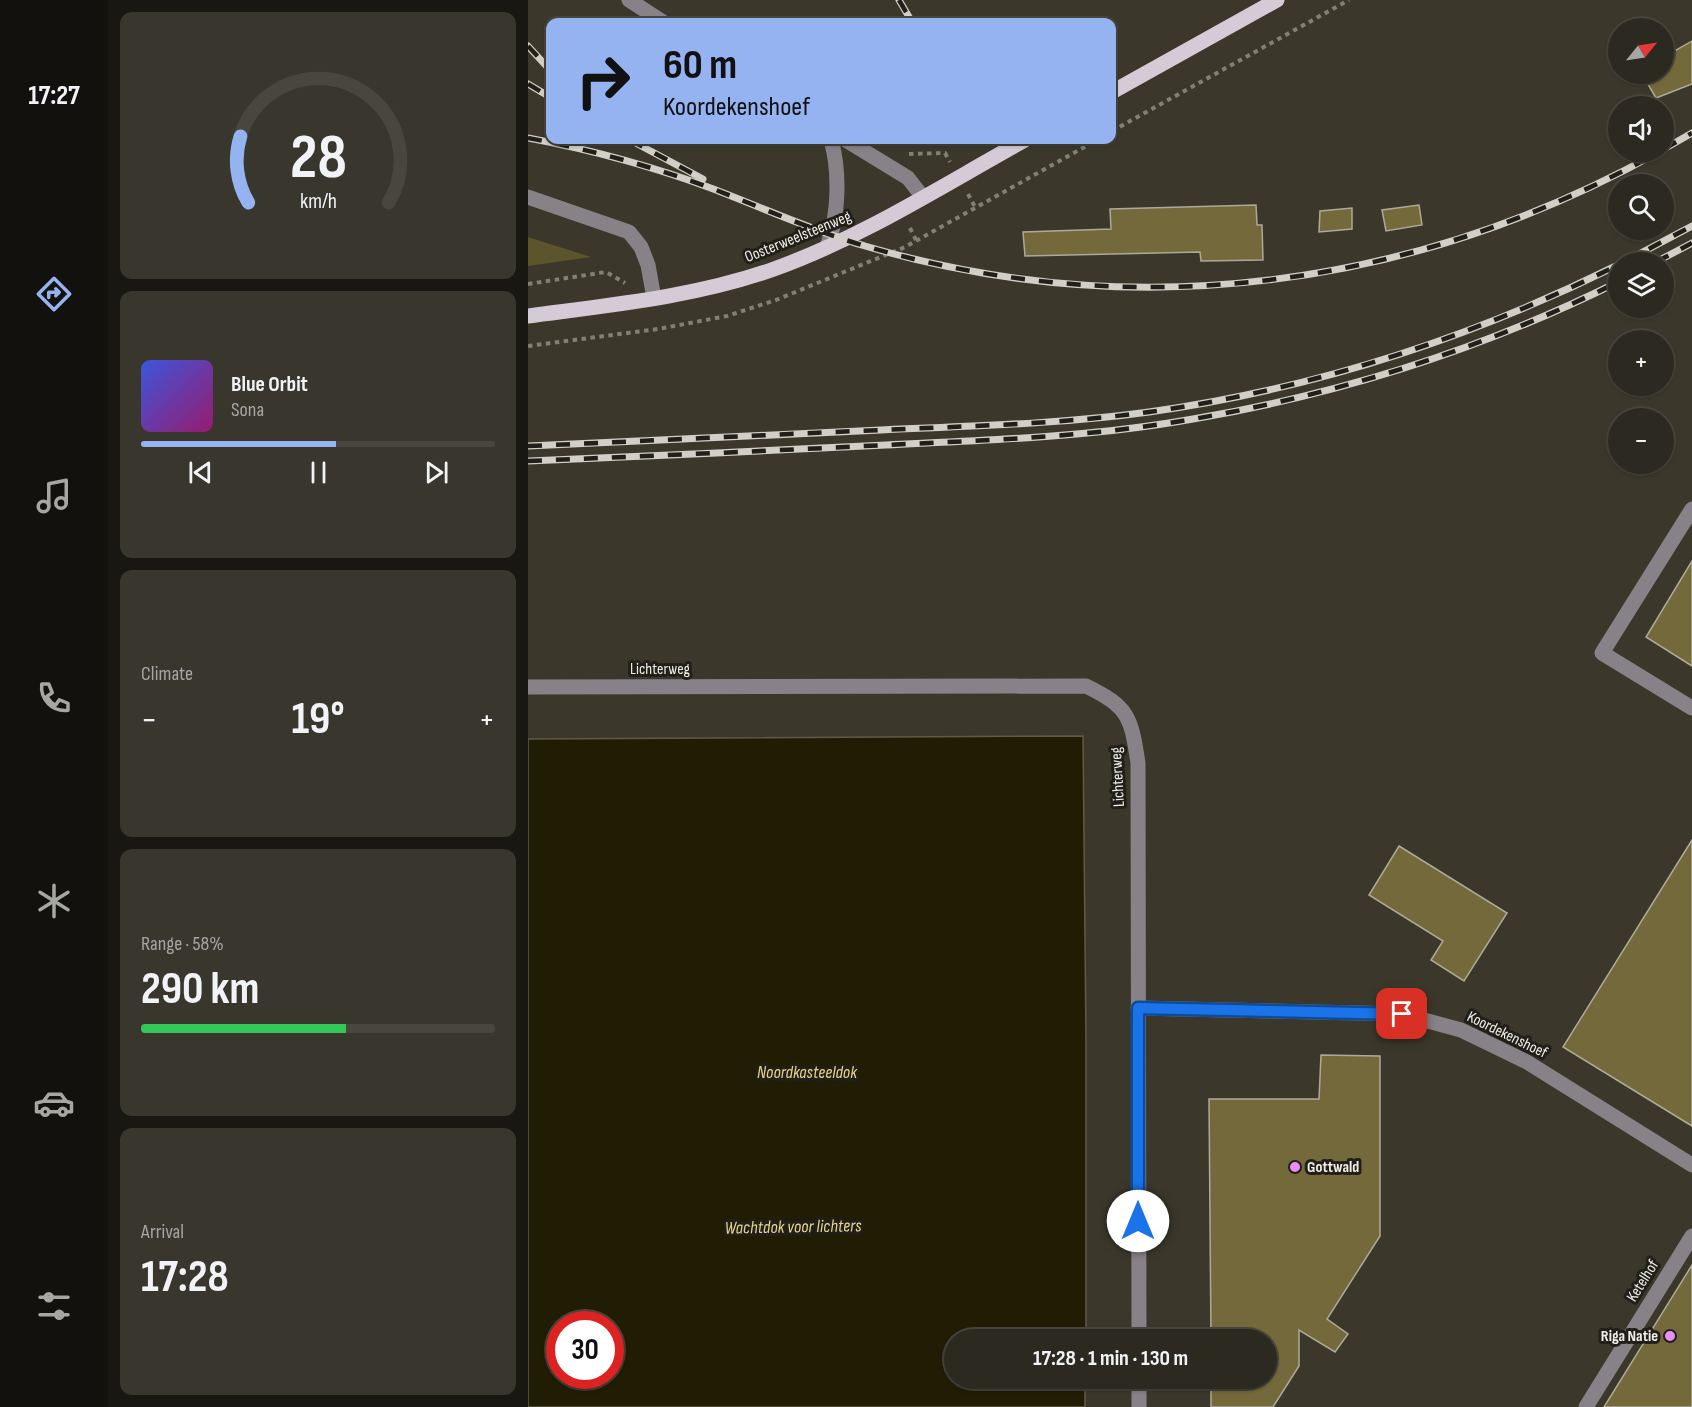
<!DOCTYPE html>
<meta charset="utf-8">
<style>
body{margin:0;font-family:"Sofia Sans Condensed",sans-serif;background:#38362d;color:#f1f3f6;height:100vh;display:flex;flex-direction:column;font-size:22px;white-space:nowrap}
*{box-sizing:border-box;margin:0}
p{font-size:20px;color:#a6a7a5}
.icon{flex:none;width:33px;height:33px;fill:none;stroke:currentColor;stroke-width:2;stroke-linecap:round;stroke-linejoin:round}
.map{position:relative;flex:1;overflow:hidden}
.side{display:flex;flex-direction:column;gap:12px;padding:12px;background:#181712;width:420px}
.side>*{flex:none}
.top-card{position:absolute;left:18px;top:18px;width:570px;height:126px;border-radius:12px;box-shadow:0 2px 4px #0004,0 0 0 2px #48463e;background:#95b2f1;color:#111;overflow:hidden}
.needle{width:39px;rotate:60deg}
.fabs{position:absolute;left:1080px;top:18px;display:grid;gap:12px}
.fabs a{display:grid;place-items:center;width:66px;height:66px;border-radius:50%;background:#2c2a20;box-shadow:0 2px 4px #0004,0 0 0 2px #48463e;font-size:30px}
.speed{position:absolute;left:18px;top:1311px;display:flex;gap:12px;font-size:30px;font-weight:700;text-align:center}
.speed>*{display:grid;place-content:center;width:78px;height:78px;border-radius:50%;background:#2c2a20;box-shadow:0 2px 4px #0004,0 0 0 2px #48463e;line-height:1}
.speed .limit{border:9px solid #d22;background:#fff;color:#111}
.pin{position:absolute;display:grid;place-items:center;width:51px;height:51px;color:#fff;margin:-26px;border-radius:12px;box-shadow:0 3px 9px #0006}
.me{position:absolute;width:66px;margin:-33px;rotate:0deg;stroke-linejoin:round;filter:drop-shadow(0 0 4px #0008)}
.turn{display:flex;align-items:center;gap:21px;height:126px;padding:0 18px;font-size:27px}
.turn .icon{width:78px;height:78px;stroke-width:2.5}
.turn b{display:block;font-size:42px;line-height:51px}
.big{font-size:45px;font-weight:700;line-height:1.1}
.side .card{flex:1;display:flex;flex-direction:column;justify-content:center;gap:9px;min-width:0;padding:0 21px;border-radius:12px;background:#38362d}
.side .dial{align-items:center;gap:0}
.dial svg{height:156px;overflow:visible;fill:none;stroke:#48463e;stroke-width:7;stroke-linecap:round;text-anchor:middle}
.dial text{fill:#f1f3f6;stroke:none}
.song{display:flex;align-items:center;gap:18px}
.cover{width:72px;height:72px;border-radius:9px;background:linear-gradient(135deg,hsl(230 70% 55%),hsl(320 70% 35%))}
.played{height:6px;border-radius:3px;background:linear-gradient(90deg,#95b2f1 55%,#48463e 55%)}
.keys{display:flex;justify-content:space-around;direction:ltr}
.heat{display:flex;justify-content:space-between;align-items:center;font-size:33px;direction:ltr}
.charge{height:9px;border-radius:4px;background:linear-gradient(90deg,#34c759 58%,#48463e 0)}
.trip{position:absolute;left:416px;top:1329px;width:333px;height:60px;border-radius:30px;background:#2c2a20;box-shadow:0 2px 4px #0004,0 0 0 2px #48463e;font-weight:700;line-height:60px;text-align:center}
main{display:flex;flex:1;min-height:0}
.menu{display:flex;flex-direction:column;width:108px;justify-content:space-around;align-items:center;background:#12110d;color:#a6a7a5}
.menu .icon{width:42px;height:42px}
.menu .active{color:#95b2f1}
.menu b{font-size:27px;color:#f1f3f6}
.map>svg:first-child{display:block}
</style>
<main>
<nav class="menu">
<b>17:27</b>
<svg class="icon active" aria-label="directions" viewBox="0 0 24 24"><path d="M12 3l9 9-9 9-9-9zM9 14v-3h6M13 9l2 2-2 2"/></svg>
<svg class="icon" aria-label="music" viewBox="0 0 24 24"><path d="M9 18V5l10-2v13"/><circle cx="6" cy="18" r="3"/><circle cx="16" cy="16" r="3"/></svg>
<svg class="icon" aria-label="phone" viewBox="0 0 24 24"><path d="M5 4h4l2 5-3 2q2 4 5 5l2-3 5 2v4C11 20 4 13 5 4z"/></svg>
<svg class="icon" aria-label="climate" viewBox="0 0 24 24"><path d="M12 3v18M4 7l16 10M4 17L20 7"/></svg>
<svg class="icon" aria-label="car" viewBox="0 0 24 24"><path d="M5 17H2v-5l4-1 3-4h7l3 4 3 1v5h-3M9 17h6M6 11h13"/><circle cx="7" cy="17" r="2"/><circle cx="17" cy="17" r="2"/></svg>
<svg class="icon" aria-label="filters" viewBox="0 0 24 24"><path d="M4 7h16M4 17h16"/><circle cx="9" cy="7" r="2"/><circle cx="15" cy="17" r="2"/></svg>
</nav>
<section class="side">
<div class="card dial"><svg viewBox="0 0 100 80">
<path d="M14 69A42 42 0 1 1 86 69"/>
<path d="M14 69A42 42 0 0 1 10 35" stroke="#95b2f1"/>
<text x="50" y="56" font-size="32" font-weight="700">28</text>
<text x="50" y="72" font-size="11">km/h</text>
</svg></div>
<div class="card">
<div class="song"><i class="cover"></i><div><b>Blue Orbit</b><p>Sona</p></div></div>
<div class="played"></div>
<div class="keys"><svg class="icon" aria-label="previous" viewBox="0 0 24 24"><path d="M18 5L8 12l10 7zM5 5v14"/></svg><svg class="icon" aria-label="pause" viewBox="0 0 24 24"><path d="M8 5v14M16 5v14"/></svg><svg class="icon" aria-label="next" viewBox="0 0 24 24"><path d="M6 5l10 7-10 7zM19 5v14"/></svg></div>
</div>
<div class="card"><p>Climate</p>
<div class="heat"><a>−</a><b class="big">19°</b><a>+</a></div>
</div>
<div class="card"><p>Range · 58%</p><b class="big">290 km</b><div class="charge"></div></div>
<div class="card"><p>Arrival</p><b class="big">17:28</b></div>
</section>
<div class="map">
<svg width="1164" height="1407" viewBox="0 0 1164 1407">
<rect width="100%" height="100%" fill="#3b382b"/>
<path fill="#5c542b" d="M0,237L63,257L0,266Z"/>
<path fill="#211c04" stroke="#5f5b48" stroke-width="1.5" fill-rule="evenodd" d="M555,736L558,1041V1339L426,1340V1378L557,1379V1407H0V739ZM82,1324V1376H32V1324Z"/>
<g fill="#73693a" stroke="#aeaa9a" stroke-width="1.5">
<path d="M1164,41V84L1128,98L1114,74H1136V57Z"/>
<path d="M728,205L729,225H734L735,260L673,261L672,252L497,256L495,232L583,229L582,209Z"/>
<path d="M891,205L894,225L858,231L854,210Z"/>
<path d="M824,208V229L791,232L792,211Z"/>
<path d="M1164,561V666L1118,637Z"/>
<path d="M1164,840V1126L1035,1047Z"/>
<path d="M871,846L979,913L936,981L903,960L915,941L841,895Z"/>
<path d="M793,1055L852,1056V1236L799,1319L820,1334L807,1352L771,1330V1366L745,1407H683V1378H738V1340H683L681,1099H791Z"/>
<path d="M1164,1265V1407H1076Z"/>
</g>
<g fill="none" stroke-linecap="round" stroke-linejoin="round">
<g stroke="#827f74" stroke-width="4" stroke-dasharray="4.5 4.5" stroke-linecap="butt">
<path d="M584,131L821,0"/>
<path d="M381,154L417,153L422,162"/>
<path d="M440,194L447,207"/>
<path d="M382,228L388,240"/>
<path d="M0,284L78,272L97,283"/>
<path d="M0,346L130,329L199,316L248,300L377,247L569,140"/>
</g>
<g stroke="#878287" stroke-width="15">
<path d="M101,0L135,22"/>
<path d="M318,140L380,178L394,196"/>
<path d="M0,197L101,232L113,247L120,265L126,298"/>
<path d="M299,247C311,216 312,171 303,140"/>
<path d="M1164,509L1074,653L1164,708"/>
<path d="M0,687L558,686C601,707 603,717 610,763L611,1340"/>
<path d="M610,1008L874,1014L933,1030L999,1062L1164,1165"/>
<path d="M611,1378V1407"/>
<path d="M1058,1407L1164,1236"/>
</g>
<g stroke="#d5cbd7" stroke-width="15">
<path d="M584,92L749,0"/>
<path d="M0,316C82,305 167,297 246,269C335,237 415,185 497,140"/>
</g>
<g stroke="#d1cfc6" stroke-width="7">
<g id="rail">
<path d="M371,0L384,22"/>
<path d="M0,46L22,70"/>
<path d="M0,84L22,97"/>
<path d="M0,138C64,150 127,167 188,190C237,209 286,231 337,246C608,325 886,288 1131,152"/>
<path d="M102,140L175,179"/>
<path d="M1136,149L1164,133"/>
<path d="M1096,262L1164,226"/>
<path d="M1128,262L1164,243"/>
<path d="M0,446C118,441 235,435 353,430C442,426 533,424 621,412C784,389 943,338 1090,265"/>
<path d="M0,461C119,456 239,451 358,445C461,440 564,437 665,419C812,394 957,348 1090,282"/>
</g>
</g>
<use href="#rail" stroke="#211f19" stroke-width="4.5" stroke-dasharray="14" stroke-linecap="butt"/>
</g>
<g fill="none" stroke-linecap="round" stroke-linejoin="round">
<g stroke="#114b97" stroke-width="15">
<path id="route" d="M610,1221V1008L874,1014"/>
</g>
<use href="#route" stroke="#1a73e8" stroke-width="10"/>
</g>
<g fill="#eb8dfc" stroke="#211f19" stroke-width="2">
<circle cx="767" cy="1167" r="6"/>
<circle cx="1142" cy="1336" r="6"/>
</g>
<g text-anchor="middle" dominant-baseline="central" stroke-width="6" stroke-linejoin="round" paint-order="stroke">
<g font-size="16" fill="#efede5" stroke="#211f19">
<text transform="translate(270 237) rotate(-22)">Oosterweelsteenweg</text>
<text x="132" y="669">Lichterweg</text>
<text transform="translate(590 777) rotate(-93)">Lichterweg</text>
<text transform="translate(979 1035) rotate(26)">Koordekenshoef</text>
<text transform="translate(1115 1281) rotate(-58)">Ketelhof</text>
</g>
<g font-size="16" font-weight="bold" fill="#efede5" stroke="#211f19" text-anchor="start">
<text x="779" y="1167">Gottwald</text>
<text x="1130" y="1336" text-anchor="end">Riga Natie</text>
</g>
<g font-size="18" font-style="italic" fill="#e6d58a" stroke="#211f19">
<text x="279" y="1072">Noordkasteeldok</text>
<text transform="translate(265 1227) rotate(-1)">Wachtdok voor lichters</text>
</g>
</g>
</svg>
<div class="fabs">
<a><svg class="needle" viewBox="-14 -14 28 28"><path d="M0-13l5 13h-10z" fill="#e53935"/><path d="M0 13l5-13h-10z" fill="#a6a7a5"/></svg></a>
<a><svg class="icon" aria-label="sound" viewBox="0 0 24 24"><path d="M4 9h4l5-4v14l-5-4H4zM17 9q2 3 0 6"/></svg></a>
<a><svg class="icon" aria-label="search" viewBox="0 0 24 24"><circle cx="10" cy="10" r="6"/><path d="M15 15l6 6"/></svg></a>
<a><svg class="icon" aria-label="layers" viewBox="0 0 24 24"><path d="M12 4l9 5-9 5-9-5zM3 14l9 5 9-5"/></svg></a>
<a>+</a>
<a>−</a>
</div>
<div class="speed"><div class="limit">30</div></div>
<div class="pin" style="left:874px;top:1014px;background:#d93025"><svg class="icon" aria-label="arrive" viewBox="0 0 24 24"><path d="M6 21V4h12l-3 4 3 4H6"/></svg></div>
<svg class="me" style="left:610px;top:1221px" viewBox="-20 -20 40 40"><circle r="19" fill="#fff"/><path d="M0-13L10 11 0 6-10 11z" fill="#1a73e8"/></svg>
<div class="trip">17:28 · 1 min · 130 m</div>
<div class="top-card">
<div class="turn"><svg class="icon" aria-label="right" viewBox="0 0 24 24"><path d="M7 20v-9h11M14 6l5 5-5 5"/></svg><div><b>60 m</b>Koordekenshoef</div></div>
</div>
</div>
</main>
